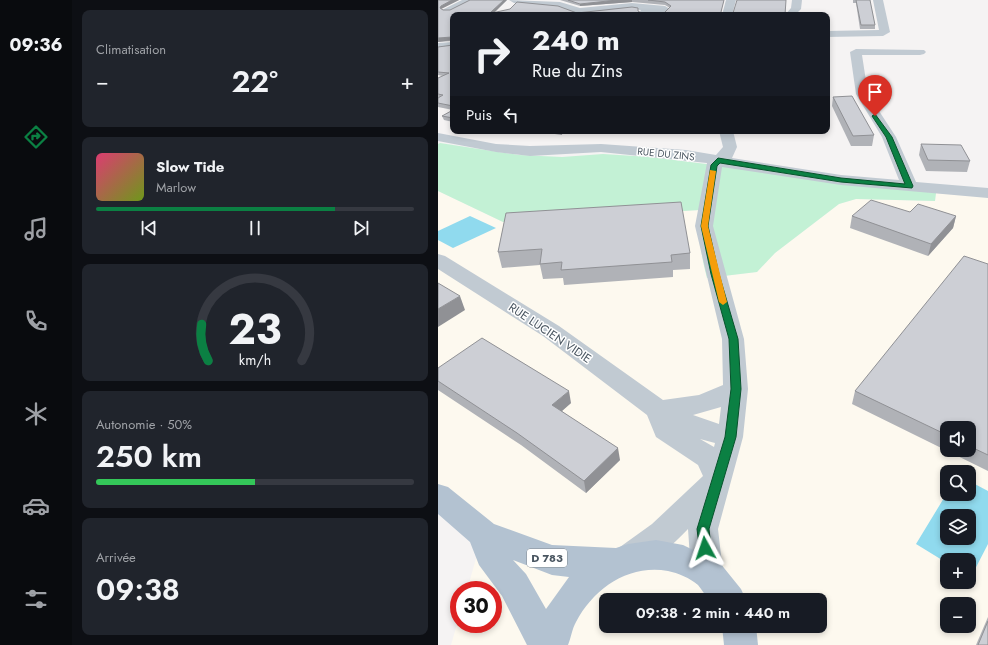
<!DOCTYPE html>
<html lang="fr">
<meta charset="utf-8">
<style>
body{margin:0;font-family:Jost,sans-serif;background:#20242c;color:#f1f3f6;height:100vh;display:flex;flex-direction:column;font-size:15px;white-space:nowrap}
*{box-sizing:border-box;margin:0}
p{font-size:13px;color:#9ea1a6}
.icon{flex:none;width:22px;height:22px;fill:none;stroke:currentColor;stroke-width:2;stroke-linecap:round;stroke-linejoin:round}
.map{position:relative;flex:1;overflow:hidden}
.details{display:flex;flex-direction:column;gap:10px;padding:10px;background:#0d0f14;width:366px}
.details>*{flex:none}
.guide{position:absolute;left:12px;top:12px;width:380px;height:122px;border-radius:8px;box-shadow:0 2px 6px #0003;background:#171b24;color:#f1f3f6;overflow:hidden}
.fabs{position:absolute;left:502px;top:421px;display:grid;gap:8px}
.fabs a{display:grid;place-items:center;width:36px;height:36px;border-radius:8px;background:#171b24;box-shadow:0 2px 6px #0003;font-size:20px}
.speed{position:absolute;left:12px;top:581px;display:flex;gap:8px;font-size:20px;font-weight:700;text-align:center}
.speed>*{display:grid;place-content:center;width:52px;height:52px;border-radius:50%;background:#171b24;box-shadow:0 2px 6px #0003;line-height:1}
.speed .limit{border:6px solid #d22;background:#fff;color:#111}
.pin{position:absolute;display:grid;place-items:center;width:34px;height:34px;color:#fff;margin:-41px -17px;border-radius:50% 50% 50% 0;rotate:-45deg;box-shadow:0 0 4px #0007}
.pin .icon{rotate:45deg}
.me{position:absolute;width:44px;margin:-22px;rotate:355deg;stroke-linejoin:round;filter:drop-shadow(0 0 3px #0008)}
.turn{display:flex;align-items:center;gap:14px;height:84px;padding:0 16px;font-size:18px}
.turn .icon{width:52px;height:52px;stroke-width:2.5}
.turn b{display:block;font-size:28px;line-height:34px}
.then{display:flex;align-items:center;height:38px;padding:0 16px;background:#0003;gap:8px;font-size:15px}
.big{font-size:30px;font-weight:600;line-height:1.1}
.details .widget{flex:1;display:flex;flex-direction:column;justify-content:center;gap:6px;min-width:0;padding:0 14px;border-radius:8px;background:#20242c}
.details .dial{align-items:center;gap:0}
.dial svg{height:104px;overflow:visible;fill:none;stroke:#363941;stroke-width:7;stroke-linecap:round;text-anchor:middle}
.dial text{fill:#f1f3f6;stroke:none}
.song{display:flex;align-items:center;gap:12px}
.cover{width:48px;height:48px;border-radius:6px;background:linear-gradient(135deg,hsl(340 70% 55%),hsl(80 70% 35%))}
.played{height:4px;border-radius:2px;background:linear-gradient(90deg,#0b8043 75%,#363941 75%)}
.keys{display:flex;justify-content:space-around;direction:ltr}
.heat{display:flex;justify-content:space-between;align-items:center;font-size:22px;direction:ltr}
.charge{height:6px;border-radius:3px;background:linear-gradient(90deg,#34c759 50%,#363941 0)}
.trip{position:absolute;left:161px;top:593px;width:228px;height:40px;border-radius:8px;background:#171b24;box-shadow:0 2px 6px #0003;font-weight:600;line-height:40px;text-align:center}
main{display:flex;flex:1;min-height:0}
.tab-bar{display:flex;flex-direction:column;width:72px;justify-content:space-around;align-items:center;background:#090b0e;color:#9ea1a6}
.tab-bar .icon{width:28px;height:28px}
.tab-bar .current{color:#0b8043}
.tab-bar b{font-size:18px;color:#f1f3f6}
.map>svg:first-child{display:block}
</style>
<main>
<nav class="tab-bar">
<b>09:36</b>
<svg class="icon current" aria-label="directions" viewBox="0 0 24 24"><path d="M12 3l9 9-9 9-9-9zM9 14v-3h6M13 9l2 2-2 2"/></svg>
<svg class="icon" aria-label="music" viewBox="0 0 24 24"><path d="M9 18V5l10-2v13"/><circle cx="6" cy="18" r="3"/><circle cx="16" cy="16" r="3"/></svg>
<svg class="icon" aria-label="phone" viewBox="0 0 24 24"><path d="M5 4h4l2 5-3 2q2 4 5 5l2-3 5 2v4C11 20 4 13 5 4z"/></svg>
<svg class="icon" aria-label="climate" viewBox="0 0 24 24"><path d="M12 3v18M4 7l16 10M4 17L20 7"/></svg>
<svg class="icon" aria-label="car" viewBox="0 0 24 24"><path d="M5 17H2v-5l4-1 3-4h7l3 4 3 1v5h-3M9 17h6M6 11h13"/><circle cx="7" cy="17" r="2"/><circle cx="17" cy="17" r="2"/></svg>
<svg class="icon" aria-label="filters" viewBox="0 0 24 24"><path d="M4 7h16M4 17h16"/><circle cx="9" cy="7" r="2"/><circle cx="15" cy="17" r="2"/></svg>
</nav>
<section class="details">
<div class="widget"><p>Climatisation</p>
<div class="heat"><a>−</a><b class="big">22°</b><a>+</a></div>
</div>
<div class="widget">
<div class="song"><i class="cover"></i><div><b>Slow Tide</b><p>Marlow</p></div></div>
<div class="played"></div>
<div class="keys"><svg class="icon" aria-label="previous" viewBox="0 0 24 24"><path d="M18 5L8 12l10 7zM5 5v14"/></svg><svg class="icon" aria-label="pause" viewBox="0 0 24 24"><path d="M8 5v14M16 5v14"/></svg><svg class="icon" aria-label="next" viewBox="0 0 24 24"><path d="M6 5l10 7-10 7zM19 5v14"/></svg></div>
</div>
<div class="widget dial"><svg viewBox="0 0 100 80">
<path d="M14 69A42 42 0 1 1 86 69"/>
<path d="M14 69A42 42 0 0 1 9 41" stroke="#0b8043"/>
<text x="50" y="56" font-size="32" font-weight="700">23</text>
<text x="50" y="72" font-size="11">km/h</text>
</svg></div>
<div class="widget"><p>Autonomie · 50%</p><b class="big">250 km</b><div class="charge"></div></div>
<div class="widget"><p>Arrivée</p><b class="big">09:38</b></div>
</section>
<div class="map">
<svg width="550" height="645" viewBox="0 0 550 645">
<rect width="100%" height="100%" fill="#f5f3f3"/>
<path fill="#fdf9ef" fill-rule="evenodd" d="M0,191L65,222L262,210L261,226L264,259L269,278L319,272L337,253L401,204L418,199L497,201L498,193L550,197V645H13L21,617V624H55V590H29L45,534L0,496ZM509,428H531V450H509ZM509,472H531V494H509ZM509,516H531V538H509ZM509,560H531V582H509ZM168,600H382V626H168ZM509,604H531V626H509Z"/>
<path fill="#c3f1d5" d="M2,143L81,155L124,157L165,154L212,157L498,193L497,201L418,199L401,204L337,253L319,272L269,278C263,256 260,234 262,210L65,222L0,191V144Z"/>
<g fill="#90daee" fill-rule="evenodd">
<path d="M32,216L58,228L15,248L0,240V231Z"/>
<path d="M531,481L550,491V544L533,577L531,576V560H509V563L478,544L509,493L531,494ZM509,516H531V538H509Z"/>
</g>
<g fill="none" stroke-linecap="round" stroke-linejoin="round">
<g fill="#c1cad2" fill-rule="evenodd">
<path d="M24,0H36L12,12H6L4,10Z"/>
<path d="M71,0L122,2L142,8L194,3L227,6L232,9L226,15H203L201,13L203,10L194,9L139,15L138,13L121,8L76,3Z"/>
<path d="M288,0H298L294,15H284Z"/>
<path d="M354,0H364L363,9L357,15H347L353,8Z"/>
<path d="M435,0H445L452,32L445,36L389,37V31L441,30Z"/>
<path d="M15,42V48L0,49V43Z"/>
<path d="M418,49L486,50L488,52L486,54L482,55H424L430,94L458,137L478,182L550,188V198L403,185L284,167L275,226L306,339L310,389L305,437L280,529L285,572L280,583L269,587L258,583L253,572L250,529C234,546 215,563 193,571L182,567L177,557L182,547L214,524L265,476L260,465L218,437L209,415L105,336L0,269V254L7,256L121,326L225,400L261,395L285,385L284,339L257,226L269,163L163,152L92,156L58,152L0,141V133L58,144L92,146L163,144L248,150L278,155L285,147L281,131H295L299,147L294,158L403,175L461,180L444,137L418,94L412,52ZM283,407L281,424L255,415ZM262,439L277,443L276,447Z"/>
</g>
<g fill="#b3c2d1" fill-rule="evenodd">
<path d="M0,484L10,487L56,524L114,545L178,548L190,544L218,540L245,545L282,563L303,589L308,600H271C267,595 264,590 260,585C252,578 240,573 230,571C191,564 156,588 138,622C134,629 133,638 130,645H89L64,596L41,565L32,542L0,514ZM75,560L114,575L131,577L108,609L88,574Z"/>
<path d="M284,626H318L320,645H286Z"/>
</g>
</g>
<g fill="#b0b2b7" fill-rule="evenodd">
<path d="M0,0H21L3,9L5,10H12L69,0L55,13H139L200,11L203,13H226L232,8L227,5L194,2L142,6L122,0H109H286L283,12L284,13L347,15L0,42Z"/>
<path d="M415,0H432L437,25V29H422L418,3H415Z"/>
<path d="M15,45V110L0,107V78L5,76L0,75V47Z"/>
<path d="M395,97L436,135L434,146H413L394,106Z"/>
<path d="M15,110V122L6,120L4,116Z"/>
<path d="M98,131H128L123,135Z"/>
<path d="M483,144L532,161L529,172L488,171L481,155Z"/>
<path d="M68,213L252,253V269L235,270V277L126,285L125,278L105,279L102,265L64,268L60,252Z"/>
<path d="M414,216H518L515,228L490,256L412,228Z"/>
<path d="M550,264V471L414,404L417,391ZM509,428H531V450H509Z"/>
<path d="M0,368L133,403L124,411L182,460L148,493L83,445L0,390Z"/>
<path d="M550,617V645H538Z"/>
</g>
<g fill="#909195">
<path d="M14,0H21L3,9L2,8L3,6Z"/>
<path d="M66,0H69L54,15L53,12Z"/>
<path d="M179,0H194V2L142,6V4Z"/>
<path d="M14,37L15,40L0,42V38Z"/>
<path d="M122,131H128L123,135Z"/>
<path d="M518,216L515,228L490,256L493,244Z"/>
<path d="M22,296L27,310L0,327V309Z"/>
<path d="M131,391L133,403L117,417L114,405Z"/>
<path d="M180,448L182,460L148,493L146,481Z"/>
</g>
<g fill="#cdcfd5" stroke="#909195">
<path d="M0,0H14L3,6L2,8L5,10H12L32,0H66L53,12L54,13L72,9L79,2L120,6L139,13L194,7L200,8V11L203,13H226L233,6L227,2L210,0H286L283,12L284,13H295L299,0H348L347,15H15V41L14,37L0,38Z"/>
<path d="M130,0H179L142,4Z"/>
<path d="M418,0H432L437,25H423Z"/>
<path d="M15,45V106L0,103V98L5,95L0,94V78L11,73L0,72V47Z"/>
<path d="M414,96L436,135L415,136L395,97Z"/>
<path d="M15,110V118L4,116Z"/>
<path d="M483,144L523,145L532,161L490,160Z"/>
<path d="M433,200L472,212L480,204L518,216L493,244L414,216Z"/>
<path d="M243,202L252,253L233,255L234,262L123,270L124,262L102,264L104,249L60,252L68,213Z"/>
<path d="M526,256L550,264V455L531,446V428H509V435L417,391Z"/>
<path d="M0,283L22,296L0,309Z"/>
<path d="M44,338L131,391L114,405L180,448L146,481L79,433L0,381V368Z"/>
<path d="M550,621V645H540Z"/>
</g>
<path fill="#0b8043" stroke="#07532c" d="M437,114L454,137L475,186L474,188L403,182L282,163L279,166L270,226L281,274L300,339L303,389L298,437L271,529L273,548L271,553L267,554L262,553L259,529L287,437L293,389L291,339L273,274L263,226L273,165L280,158L403,178L467,184L448,137L434,116Z"/>
<path fill="#f59e0b" d="M272,170L278,171L270,226L289,302L285,305L281,302L263,226Z"/>
<g text-anchor="middle" dominant-baseline="central" stroke-width="3" stroke-linejoin="round" paint-order="stroke">
<g font-size="10" fill="#4a5661" stroke="#fff">
<text transform="translate(228 154) rotate(6)">RUE DU ZINS</text>
</g>
<rect fill="#fff" stroke="#808990" stroke-width="1" x="89" y="549" width="40" height="18" rx="3"/>
<g font-size="11" font-weight="bold" fill="#4a5661">
<text x="109" y="558">D 783</text>
</g>
<g font-size="12" fill="#4a5661" stroke="#fff">
<text transform="translate(112 333) rotate(34)">RUE LUCIEN VIDIE</text>
</g>
</g>
</svg>
<div class="fabs">
<a><svg class="icon" aria-label="sound" viewBox="0 0 24 24"><path d="M4 9h4l5-4v14l-5-4H4zM17 9q2 3 0 6"/></svg></a>
<a><svg class="icon" aria-label="search" viewBox="0 0 24 24"><circle cx="10" cy="10" r="6"/><path d="M15 15l6 6"/></svg></a>
<a><svg class="icon" aria-label="layers" viewBox="0 0 24 24"><path d="M12 4l9 5-9 5-9-5zM3 14l9 5 9-5"/></svg></a>
<a>+</a>
<a>−</a>
</div>
<div class="speed"><div class="limit">30</div></div>
<div class="pin" style="left:437px;top:116px;background:#d93025"><svg class="icon" aria-label="arrive" viewBox="0 0 24 24"><path d="M6 21V4h12l-3 4 3 4H6"/></svg></div>
<svg class="me" style="left:267px;top:548px" viewBox="-20 -20 40 40"><path d="M0-17L14 15 0 8-14 15z" fill="#0b8043" stroke="#fff" stroke-width="4"/></svg>
<div class="trip">09:38 · 2 min · 440 m</div>
<div class="guide">
<div class="turn"><svg class="icon" aria-label="right" viewBox="0 0 24 24"><path d="M7 20v-9h11M14 6l5 5-5 5"/></svg><div><b>240 m</b>Rue du Zins</div></div>
<div class="then">Puis<svg class="icon" aria-label="left" viewBox="0 0 24 24"><path d="M17 20v-9H6M10 6l-5 5 5 5"/></svg></div>
</div>
</div>
</main>
